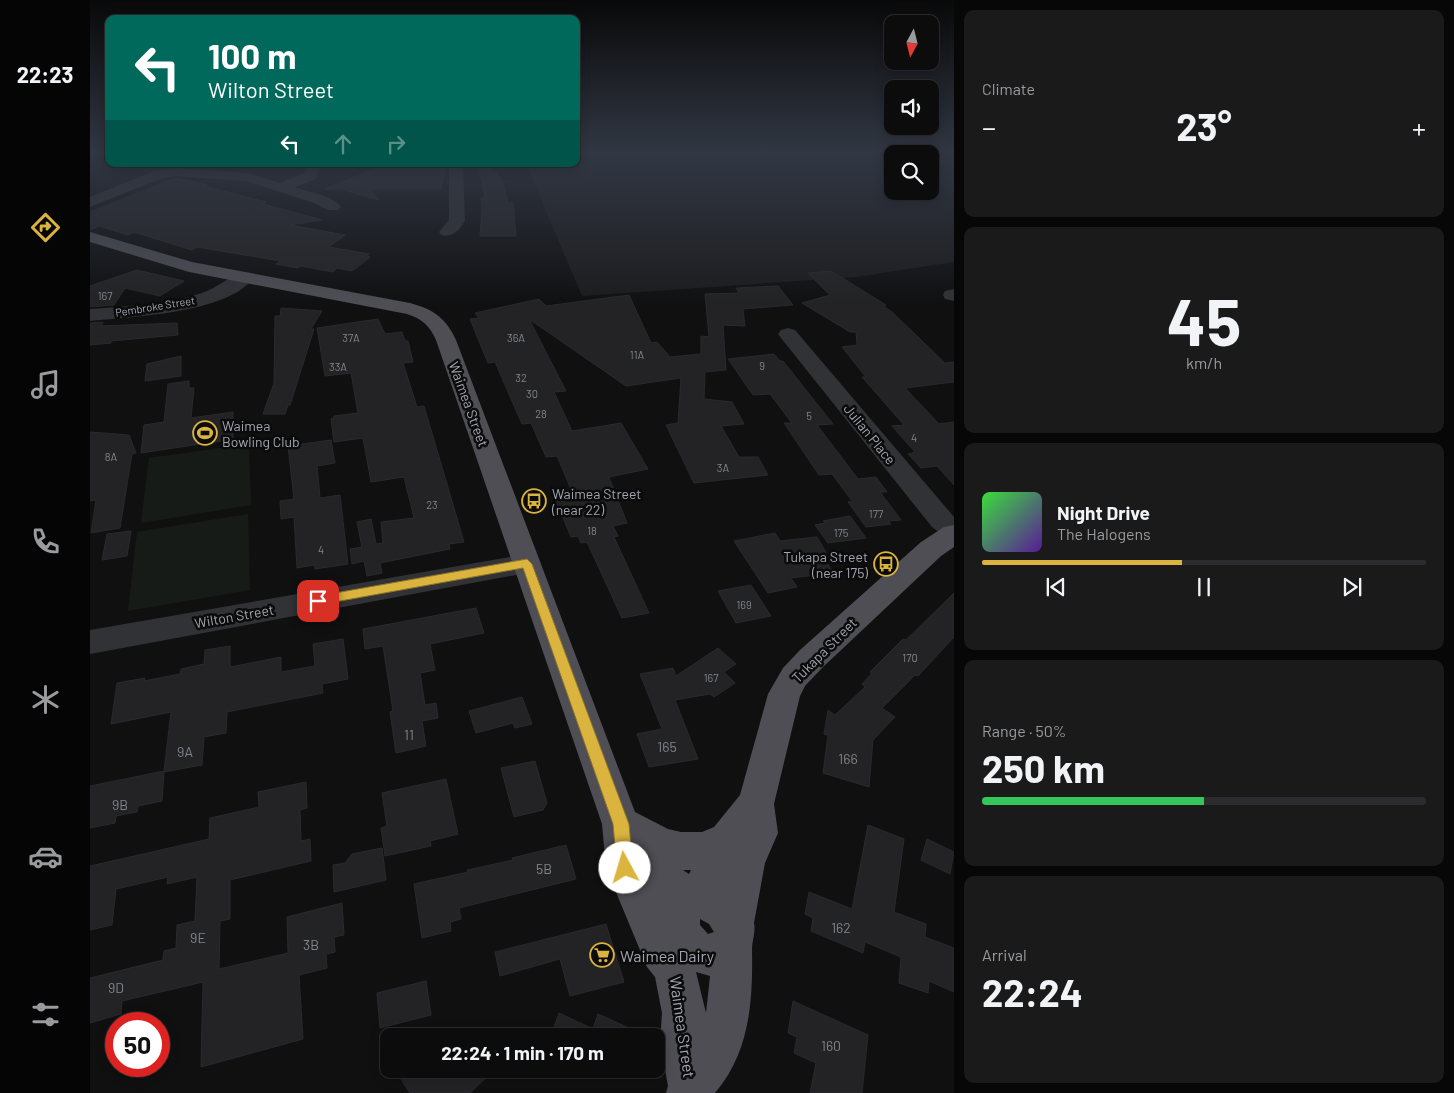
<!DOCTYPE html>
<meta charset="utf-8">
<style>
body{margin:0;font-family:Barlow,sans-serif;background:#1a1a1b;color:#f1f3f6;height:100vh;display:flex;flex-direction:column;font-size:19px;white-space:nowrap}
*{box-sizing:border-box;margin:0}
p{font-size:16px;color:#9a9b9d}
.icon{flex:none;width:28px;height:28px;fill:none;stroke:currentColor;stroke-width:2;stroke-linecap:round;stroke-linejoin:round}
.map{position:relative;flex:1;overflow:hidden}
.drawer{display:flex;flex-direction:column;gap:10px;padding:10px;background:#070707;width:500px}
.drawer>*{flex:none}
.banner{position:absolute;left:15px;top:15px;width:475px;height:152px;border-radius:10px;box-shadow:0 2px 12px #0003,0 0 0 1px #2c2c2e;background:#00695c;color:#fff;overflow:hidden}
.needle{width:32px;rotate:187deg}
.controls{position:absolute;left:794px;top:15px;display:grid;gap:10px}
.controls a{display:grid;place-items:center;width:55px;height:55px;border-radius:10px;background:#0c0c0d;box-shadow:0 2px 12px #0003,0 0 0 1px #2c2c2e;font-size:25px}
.speed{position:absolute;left:15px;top:1012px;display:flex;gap:10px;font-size:25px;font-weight:700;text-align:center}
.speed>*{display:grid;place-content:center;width:65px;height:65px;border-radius:50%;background:#0c0c0d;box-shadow:0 2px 12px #0003,0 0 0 1px #2c2c2e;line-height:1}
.speed .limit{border:8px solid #d22;background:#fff;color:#111}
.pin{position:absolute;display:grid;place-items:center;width:42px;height:42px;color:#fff;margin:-21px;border-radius:10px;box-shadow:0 2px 8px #0006}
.me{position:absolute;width:55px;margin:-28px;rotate:354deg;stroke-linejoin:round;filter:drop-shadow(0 0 4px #0008)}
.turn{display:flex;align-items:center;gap:18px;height:105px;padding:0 20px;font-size:22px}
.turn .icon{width:65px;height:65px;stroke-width:2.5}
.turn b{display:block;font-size:35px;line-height:42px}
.lanes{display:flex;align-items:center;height:48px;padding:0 20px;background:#0003;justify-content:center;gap:25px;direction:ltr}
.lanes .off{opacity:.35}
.big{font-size:38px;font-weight:700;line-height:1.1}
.drawer .card{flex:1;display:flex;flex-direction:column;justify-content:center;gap:8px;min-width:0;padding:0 18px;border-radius:10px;background:#1a1a1b}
.drawer .dial{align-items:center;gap:0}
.dial b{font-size:65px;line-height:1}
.song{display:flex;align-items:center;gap:15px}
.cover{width:60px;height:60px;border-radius:8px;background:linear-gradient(135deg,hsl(120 70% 55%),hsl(270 70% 35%))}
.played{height:5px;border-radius:2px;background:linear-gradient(90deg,#dab43e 45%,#2c2c2e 45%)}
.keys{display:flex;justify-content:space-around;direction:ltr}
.heat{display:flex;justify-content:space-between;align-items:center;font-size:28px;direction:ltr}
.charge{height:8px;border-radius:4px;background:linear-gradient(90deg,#34c759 50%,#2c2c2e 0)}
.trip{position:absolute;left:290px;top:1028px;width:285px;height:50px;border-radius:10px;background:#0c0c0d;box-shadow:0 2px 12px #0003,0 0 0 1px #2c2c2e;font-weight:700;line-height:50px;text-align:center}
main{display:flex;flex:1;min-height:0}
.tab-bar{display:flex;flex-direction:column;width:90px;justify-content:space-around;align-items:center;background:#050505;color:#9a9b9d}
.tab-bar .icon{width:35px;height:35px}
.tab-bar .current{color:#dab43e}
.tab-bar b{font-size:22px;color:#f1f3f6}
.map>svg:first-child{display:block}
</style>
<main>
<nav class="tab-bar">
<b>22:23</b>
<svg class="icon current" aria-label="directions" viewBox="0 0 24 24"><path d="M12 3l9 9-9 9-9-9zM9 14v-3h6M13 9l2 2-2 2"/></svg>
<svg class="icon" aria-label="music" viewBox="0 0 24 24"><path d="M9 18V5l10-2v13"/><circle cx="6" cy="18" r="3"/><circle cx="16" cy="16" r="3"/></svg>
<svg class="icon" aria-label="phone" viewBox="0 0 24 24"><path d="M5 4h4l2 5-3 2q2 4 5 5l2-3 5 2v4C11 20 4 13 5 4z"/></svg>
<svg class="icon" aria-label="climate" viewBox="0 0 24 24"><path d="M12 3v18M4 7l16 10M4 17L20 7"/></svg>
<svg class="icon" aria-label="car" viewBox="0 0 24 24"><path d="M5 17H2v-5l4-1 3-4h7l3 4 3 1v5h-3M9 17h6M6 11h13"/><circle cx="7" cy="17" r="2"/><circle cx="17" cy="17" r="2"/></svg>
<svg class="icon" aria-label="filters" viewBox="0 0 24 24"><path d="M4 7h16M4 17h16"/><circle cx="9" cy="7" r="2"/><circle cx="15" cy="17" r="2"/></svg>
</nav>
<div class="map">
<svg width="864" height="1093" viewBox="0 0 864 1093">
<rect width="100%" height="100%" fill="#101011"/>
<path fill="#1c1c1e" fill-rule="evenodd" d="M486,152H861L864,153V262L766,277L492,296L436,164H486ZM802,154H840V191H802Z"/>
<g fill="#171b18">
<path d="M159,444L161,505L51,523L59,458Z"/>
<path d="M158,514L160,590L38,611L47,532Z"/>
</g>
<g fill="#232325" stroke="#2a2a2d">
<path d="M297,164H356L351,189H280L289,200L250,189H235Z"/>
<path d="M388,164H398L412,180L418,203H423L426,236H390L392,209L391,198H395Z"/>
<path d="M86,178L117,185L114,186L176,202L173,204L232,220L200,225L255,235L239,247L279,254L277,256L280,257L262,271L247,268L243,272L211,266L208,268L186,264L191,261L107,247L102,250L44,232L38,235L9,226L0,230V212Z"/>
<path d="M47,270L94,281L70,296L35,288L24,305L0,307V286Z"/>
<path d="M741,271L796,305L793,306L802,312L855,363L864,362V382L815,388L849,424L864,422V485L847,466L831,468L818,454L825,452L802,426L814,425L772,377H776L752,347L767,345L766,332H760L712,303L740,295L718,273Z"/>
<path d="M688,286L703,305L653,309L655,326L633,325L636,370L615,372L614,399L642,402L654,424L631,426L649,457H668L678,475L604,483L576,425L588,423L591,378L536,386L439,319L476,391L464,392L482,431L531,423L558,469L519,477L537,523L523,526L528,536L524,537L559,613L532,618L497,542L491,543L488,536L481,537L464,496L483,494L467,456L456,457L441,423L432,424L405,362L398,363L380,319L389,318L385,313L449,299L456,306L539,295L561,343L567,342L580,357L611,354V336L619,337L615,294L649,293L646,288Z"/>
<path d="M191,308L232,311L221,329H224L200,405H198L195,414H173L184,383L185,316H190Z"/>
<path d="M288,319L295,334L312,332L315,341H318L323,362L313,363L327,407L334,406L374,542L359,544L360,549L290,563L292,573L277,576L274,561L262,564L260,549L272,547L267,522L281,519L286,544L293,543L291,522L324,518L314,477L281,482L273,438L244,442L241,419L244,418V416L268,413L261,373L235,376L227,328Z"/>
<path d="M13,322L11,326L87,323L88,335L21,341V343L0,345V323Z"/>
<path d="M684,354L690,361H693L743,424L727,425L768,479L786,477L797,492H790L811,520L798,521L801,524L776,527L758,502L762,501L742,474L729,475L694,423H702L680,394L663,395L638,359Z"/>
<path d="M91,356V376L55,381L57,364Z"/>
<path d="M99,381V388H104L101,418L143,412V439L51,453L54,425L74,422L78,384Z"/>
<path d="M0,432L39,435L46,453L42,454L30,528L1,533L6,500L0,501Z"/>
<path d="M241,440L245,463L227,466L230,498L250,495L258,564L225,569V565L207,568L204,517L191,519L190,501L204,499L198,446Z"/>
<path d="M760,516L776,538L738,543L725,525L735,523L733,521Z"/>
<path d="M41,531L37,556L12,560L17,534Z"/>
<path d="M685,533L690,541L727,537L741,561H736L743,573L701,578L707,587L678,593L644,541Z"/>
<path d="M661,585L681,616L646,623L628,591Z"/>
<path d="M864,593V637L828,676L825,675L792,708L805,717L783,740L779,787L733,773L738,735L734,734L738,710L745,715L775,687L772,684L782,673L780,672L813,639L816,640Z"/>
<path d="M386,608L394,633L340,644L345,670L330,673L335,705L346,703L348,718L332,721L336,746L306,753L300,712L303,711L293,646L275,649L273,629Z"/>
<path d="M253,639L258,679L232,684L233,693L137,712L136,733L114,737L112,765L74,772L72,801L48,806L47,812L26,816L25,823L0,828V786L74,771L81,712L21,724L27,683L55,678L54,681L90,674L91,669L114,664L115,650L140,646V667L191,657V672L225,666L223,644Z"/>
<path d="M628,648L646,664L634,672L645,683L624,697L620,694L585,700L608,759L559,767L547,734L572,729L550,674L583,668L586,676Z"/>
<path d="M432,697L442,724L425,728L423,723L386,733L379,711Z"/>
<path d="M445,761L457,803L453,810L424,817L411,768Z"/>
<path d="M356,779L368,834L340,841L341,846L295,856L291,828L297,826L292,793Z"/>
<path d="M216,782L217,808L210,810L211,841L220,839L221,861L140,880V919L130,921L129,969L198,953L197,917L252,903L254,935L244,937L245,952L236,954L237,968L209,975L213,1039L111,1067L113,982L32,1001L31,1014L0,1023V978L73,960L74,951L86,948L87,925L105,921L107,877L77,884L78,877L26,889L22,925L0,930V866L119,839L120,818L169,807L168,792Z"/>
<path d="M778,825L814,839L804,912L836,924L835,937L864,948V992L839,981L838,993L809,983L811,957L775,942L773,953L721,931L723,918L715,914L719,892L762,909Z"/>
<path d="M837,839L864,852L860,874L831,860Z"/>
<path d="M476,845L486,879L369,908L371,919L360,922L361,931L332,938L324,884L378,872L377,870L423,860L422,858Z"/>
<path d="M292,848L296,880L244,892L243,865L255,863L262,854Z"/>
<path d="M516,924L534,982L480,996L470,959L410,976L405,952Z"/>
<path d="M336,981L341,1015L290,1028L287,993Z"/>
<path d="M703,1001L778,1035L772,1093H720L726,1063L704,1053L707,1037L698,1033Z"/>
<path d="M469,1013L503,1029L508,1014L557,1036H461Z"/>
<path d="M317,1069H405L380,1093H320L309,1076Z"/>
</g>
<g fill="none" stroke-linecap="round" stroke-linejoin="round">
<g fill="#313235" fill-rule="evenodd">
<path d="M217,164H231L226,179L205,187C218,192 242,195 251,207L248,210H238L224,203L156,181L85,176L72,178L0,207V197L64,171L85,168L158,173L190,183L214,173Z"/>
<path d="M359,164H373L375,221C369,230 363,238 351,235L349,232L359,220Z"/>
<path d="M154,273L160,274L163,278C139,313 40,317 0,321V309C37,306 76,305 112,293C127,288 139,276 154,273Z"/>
<path d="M864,289V301L855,299L853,295L855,291Z"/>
<path d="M698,328L705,330L864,517V539L854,536L842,527L691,338L688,334L691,330Z"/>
<path d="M437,554L447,557L451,564L447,571L0,654V630Z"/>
</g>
<path fill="#4e4e54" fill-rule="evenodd" d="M0,232L102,262L320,303C343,309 356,318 366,340L545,812L578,829L591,832H612L624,827L650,795L678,694L693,668L710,650L831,542L854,527L864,525V547L851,556L732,668L715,686L710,696L684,804L688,833L675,863L664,923C666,933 662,940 662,949C663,1001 660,1052 625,1093H576L578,1086L570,1042L572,1013L565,977L557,967L516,868L512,824L346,340C339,325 332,319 317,314L99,272L0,242ZM593,870H601L599,874ZM610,919L619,924L624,932L618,934L610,925ZM606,972L620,976L616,1013L607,976Z"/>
</g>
<linearGradient id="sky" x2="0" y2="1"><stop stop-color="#090909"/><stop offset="0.5" stop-color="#313743"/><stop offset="1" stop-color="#313743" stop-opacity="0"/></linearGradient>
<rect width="864" height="305" fill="url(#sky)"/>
<path fill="#dab43e" stroke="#8e7528" d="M437,559L442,564L539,824L543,868L541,874L535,876L529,874L527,868L523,824L433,568L228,605L224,604L222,601L224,598L228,596Z"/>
<defs>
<g id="stadium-ring" transform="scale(1.25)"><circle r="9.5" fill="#0b0b0c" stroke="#dab43e" stroke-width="1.5"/><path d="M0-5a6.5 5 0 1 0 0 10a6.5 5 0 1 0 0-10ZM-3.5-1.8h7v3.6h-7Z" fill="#dab43e"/></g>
<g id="bus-ring" transform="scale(1.25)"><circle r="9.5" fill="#0b0b0c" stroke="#dab43e" stroke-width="1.5"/><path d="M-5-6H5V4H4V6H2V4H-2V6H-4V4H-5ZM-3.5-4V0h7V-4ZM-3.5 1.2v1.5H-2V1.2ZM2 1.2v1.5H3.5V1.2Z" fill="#dab43e"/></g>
<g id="supermarket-ring" transform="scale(1.25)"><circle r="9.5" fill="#0b0b0c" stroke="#dab43e" stroke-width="1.5"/><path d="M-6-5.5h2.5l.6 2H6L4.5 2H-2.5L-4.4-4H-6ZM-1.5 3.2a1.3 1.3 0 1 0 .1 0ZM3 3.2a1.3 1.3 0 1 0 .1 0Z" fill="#dab43e"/></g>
</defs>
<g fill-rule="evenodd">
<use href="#stadium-ring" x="115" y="433"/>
<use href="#bus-ring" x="444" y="501"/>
<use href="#bus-ring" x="796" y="564"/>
<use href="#supermarket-ring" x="512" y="955"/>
</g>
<g text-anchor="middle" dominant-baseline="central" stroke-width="5" stroke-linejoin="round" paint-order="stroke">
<g font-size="11" fill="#82848c">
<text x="15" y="295">167</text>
<text x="261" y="337">37A</text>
<text x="426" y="337">36A</text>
<text x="547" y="354">11A</text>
<text x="672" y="365">9</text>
<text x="248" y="366">33A</text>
<text x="431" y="377">32</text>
<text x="442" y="393">30</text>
<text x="451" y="413">28</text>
<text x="719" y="415">5</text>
<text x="824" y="437">4</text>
<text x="21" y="456">8A</text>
<text x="633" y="467">3A</text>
<text x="342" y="504">23</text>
<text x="786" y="513">177</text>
<text x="502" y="530">18</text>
<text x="751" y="532">175</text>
<text x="231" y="549">4</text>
<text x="654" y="604">169</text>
<text x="820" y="657">170</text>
<text x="621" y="677">167</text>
</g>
<g font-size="11" fill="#a3a5b0" stroke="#0b0b0c">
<text transform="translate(65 306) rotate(-9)">Pembroke Street</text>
</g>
<g font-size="14" fill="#a3a5b0" stroke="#0b0b0c">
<text transform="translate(379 404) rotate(70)">Waimea Street</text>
<text transform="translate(780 434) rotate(51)">Julian Place</text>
<text transform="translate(144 616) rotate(-10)">Wilton Street</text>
<text transform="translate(734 650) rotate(-45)">Tukapa Street</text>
</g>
<g font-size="14" fill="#a3a5b0" stroke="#0b0b0c" text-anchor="start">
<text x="132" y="425">Waimea<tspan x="132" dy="16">Bowling Club</tspan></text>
<text x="462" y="493">Waimea Street<tspan x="462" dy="16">(near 22)</tspan></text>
<text x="778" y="556" text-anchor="end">Tukapa Street<tspan x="778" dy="16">(near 175)</tspan></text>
</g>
<g font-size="14" fill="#82848c">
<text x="319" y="734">11</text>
<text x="577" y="746">165</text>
<text x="95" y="751">9A</text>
<text x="758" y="758">166</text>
<text x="30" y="804">9B</text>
<text x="454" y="868">5B</text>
<text x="751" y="927">162</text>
<text x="108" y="937">9E</text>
<text x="221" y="944">3B</text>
<text x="26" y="987">9D</text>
<text x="741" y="1045">160</text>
</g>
<g font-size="16" fill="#a3a5b0" stroke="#0b0b0c" text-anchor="start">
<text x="530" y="955">Waimea Dairy</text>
</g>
<g font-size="16" fill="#a3a5b0" stroke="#0b0b0c">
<text transform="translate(593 1027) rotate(82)">Waimea Street</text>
</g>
</g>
</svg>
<div class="controls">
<a><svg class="needle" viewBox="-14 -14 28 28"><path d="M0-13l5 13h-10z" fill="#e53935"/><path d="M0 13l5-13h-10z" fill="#9a9b9d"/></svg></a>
<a><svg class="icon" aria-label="sound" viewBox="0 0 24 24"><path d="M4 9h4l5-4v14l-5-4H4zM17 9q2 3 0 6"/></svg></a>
<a><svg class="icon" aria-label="search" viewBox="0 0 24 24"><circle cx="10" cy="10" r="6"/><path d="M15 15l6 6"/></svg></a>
</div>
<div class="speed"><div class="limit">50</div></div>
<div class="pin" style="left:228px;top:601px;background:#d93025"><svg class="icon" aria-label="arrive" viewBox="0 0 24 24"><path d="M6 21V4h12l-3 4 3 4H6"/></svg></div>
<svg class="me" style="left:535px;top:868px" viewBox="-20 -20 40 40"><circle r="19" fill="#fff"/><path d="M0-13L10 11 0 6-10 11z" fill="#dab43e"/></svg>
<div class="trip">22:24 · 1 min · 170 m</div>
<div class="banner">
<div class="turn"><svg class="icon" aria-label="left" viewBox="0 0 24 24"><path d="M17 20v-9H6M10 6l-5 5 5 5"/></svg><div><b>100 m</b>Wilton Street</div></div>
<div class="lanes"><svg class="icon" aria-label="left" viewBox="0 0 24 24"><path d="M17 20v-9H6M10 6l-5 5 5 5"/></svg><svg class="icon off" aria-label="ahead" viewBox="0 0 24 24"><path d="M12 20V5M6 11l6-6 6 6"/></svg><svg class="icon off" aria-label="right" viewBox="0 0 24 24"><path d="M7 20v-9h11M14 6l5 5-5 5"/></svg></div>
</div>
</div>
<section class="drawer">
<div class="card"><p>Climate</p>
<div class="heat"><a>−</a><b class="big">23°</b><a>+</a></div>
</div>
<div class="card dial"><b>45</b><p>km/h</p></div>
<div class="card">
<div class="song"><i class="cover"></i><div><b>Night Drive</b><p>The Halogens</p></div></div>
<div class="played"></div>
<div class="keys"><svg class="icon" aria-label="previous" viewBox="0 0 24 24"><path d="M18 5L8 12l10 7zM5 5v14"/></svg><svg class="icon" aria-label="pause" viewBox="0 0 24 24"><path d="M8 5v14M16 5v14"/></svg><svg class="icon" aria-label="next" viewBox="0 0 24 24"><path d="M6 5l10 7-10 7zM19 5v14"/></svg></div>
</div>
<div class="card"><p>Range · 50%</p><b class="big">250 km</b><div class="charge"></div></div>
<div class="card"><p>Arrival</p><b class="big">22:24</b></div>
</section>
</main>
